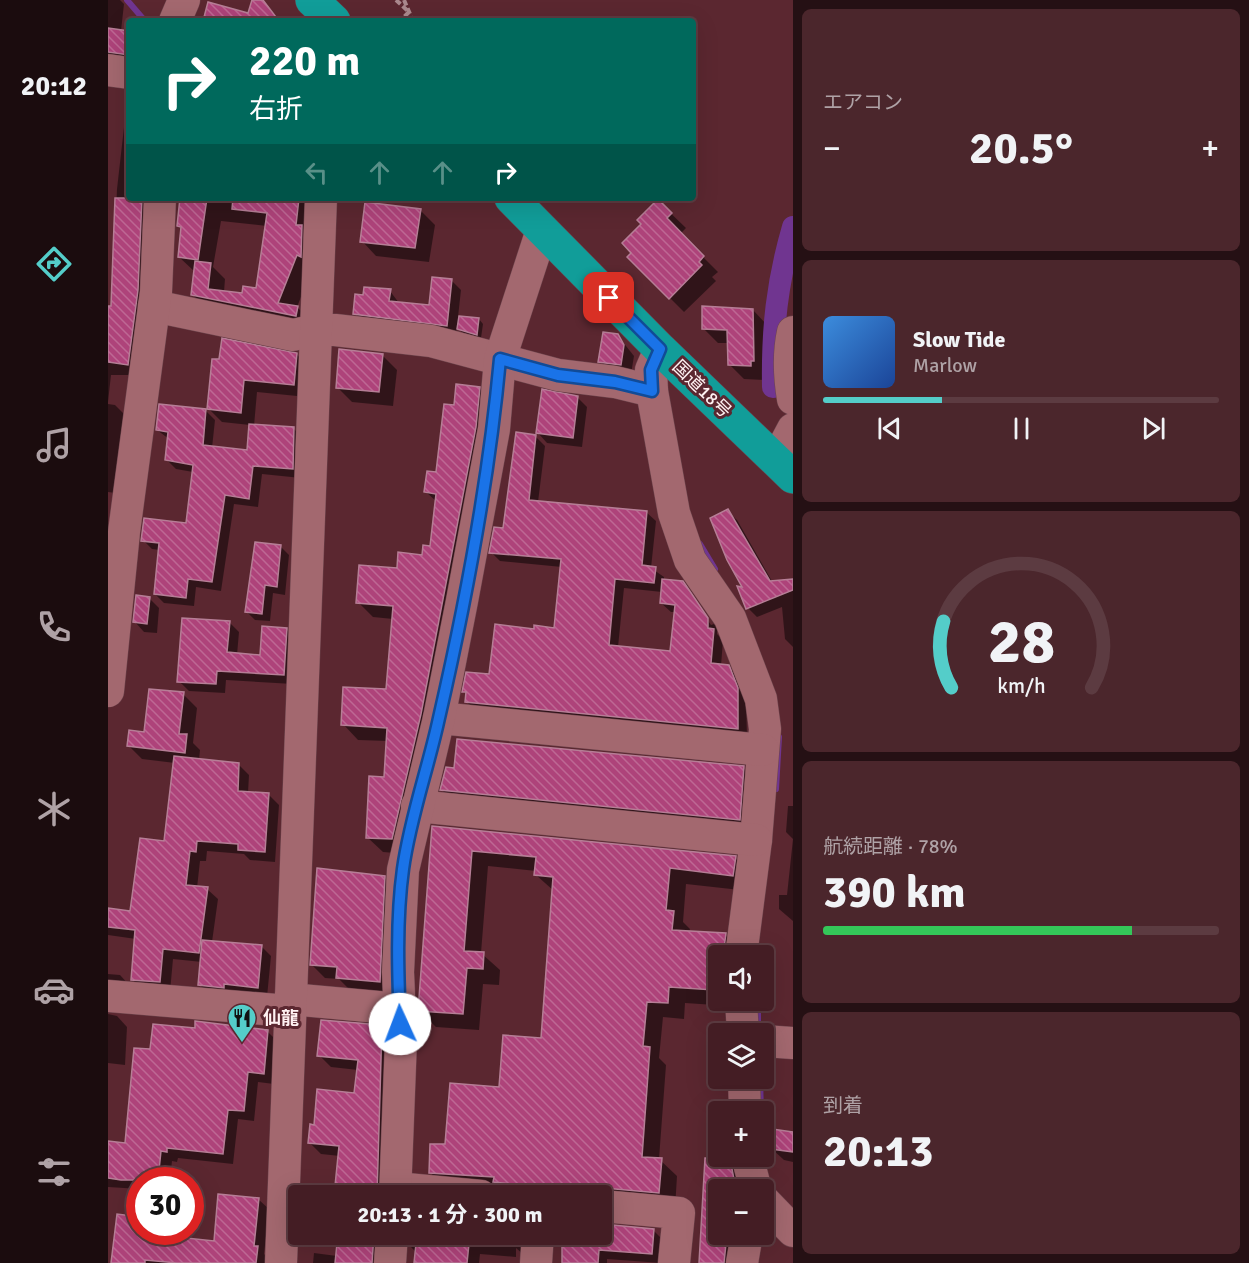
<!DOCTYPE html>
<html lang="ja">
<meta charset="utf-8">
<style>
body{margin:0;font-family:Signika,"Noto Sans JP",sans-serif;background:#4b262c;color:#f1f3f6;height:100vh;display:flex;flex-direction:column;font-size:22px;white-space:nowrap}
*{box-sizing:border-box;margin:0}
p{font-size:20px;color:#afa2a6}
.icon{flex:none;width:33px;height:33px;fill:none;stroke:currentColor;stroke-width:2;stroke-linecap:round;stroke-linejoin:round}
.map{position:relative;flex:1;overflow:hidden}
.drawer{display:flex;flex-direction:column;gap:9px;padding:9px;background:#251014;width:456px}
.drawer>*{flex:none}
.hud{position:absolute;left:18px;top:18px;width:570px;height:183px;border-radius:6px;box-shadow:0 6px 24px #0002,0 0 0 2px #5c3b41;background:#00695c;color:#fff;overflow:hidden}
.buttons{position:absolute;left:600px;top:945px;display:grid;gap:12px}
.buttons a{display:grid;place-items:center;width:66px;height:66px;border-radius:6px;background:#441d24;box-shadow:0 6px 24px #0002,0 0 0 2px #5c3b41;font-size:30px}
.speed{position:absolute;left:18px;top:1167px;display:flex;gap:12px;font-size:30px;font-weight:700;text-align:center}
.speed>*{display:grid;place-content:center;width:78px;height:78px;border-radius:50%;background:#441d24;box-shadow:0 6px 24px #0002,0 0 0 2px #5c3b41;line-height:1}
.speed .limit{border:9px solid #d22;background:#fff;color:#111}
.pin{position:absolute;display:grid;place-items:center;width:51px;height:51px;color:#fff;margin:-26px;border-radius:12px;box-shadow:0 3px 9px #0006}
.me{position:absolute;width:66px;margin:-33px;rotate:358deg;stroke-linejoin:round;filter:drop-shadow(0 0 4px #0008)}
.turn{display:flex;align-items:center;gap:21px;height:126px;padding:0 24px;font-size:27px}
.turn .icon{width:78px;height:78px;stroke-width:2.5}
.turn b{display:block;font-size:42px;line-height:51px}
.lanes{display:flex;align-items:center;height:57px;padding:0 24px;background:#0003;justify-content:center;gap:30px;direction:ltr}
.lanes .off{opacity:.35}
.big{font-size:45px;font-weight:700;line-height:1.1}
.drawer .card{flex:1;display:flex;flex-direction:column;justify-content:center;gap:9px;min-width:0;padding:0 21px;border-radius:9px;background:#4b262c}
.drawer .dial{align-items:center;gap:0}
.dial svg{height:156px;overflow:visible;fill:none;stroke:#5c3b41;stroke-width:7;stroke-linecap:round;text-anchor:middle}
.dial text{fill:#f1f3f6;stroke:none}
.song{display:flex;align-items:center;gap:18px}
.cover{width:72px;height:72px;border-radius:9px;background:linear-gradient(135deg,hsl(210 70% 55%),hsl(220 70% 35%))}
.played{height:6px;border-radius:3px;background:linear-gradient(90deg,#54cdc9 30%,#5c3b41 30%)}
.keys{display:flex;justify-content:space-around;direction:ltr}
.heat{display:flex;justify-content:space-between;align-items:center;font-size:33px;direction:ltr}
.charge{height:9px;border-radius:4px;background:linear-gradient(90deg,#34c759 78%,#5c3b41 0)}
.trip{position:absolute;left:180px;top:1185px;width:324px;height:60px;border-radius:6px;background:#441d24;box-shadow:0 6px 24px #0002,0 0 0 2px #5c3b41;font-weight:700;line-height:60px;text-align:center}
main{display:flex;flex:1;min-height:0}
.menu{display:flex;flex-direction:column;width:108px;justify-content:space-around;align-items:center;background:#1b0c0e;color:#afa2a6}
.menu .icon{width:42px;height:42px}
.menu .on{color:#54cdc9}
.menu b{font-size:27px;color:#f1f3f6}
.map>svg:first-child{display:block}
</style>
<main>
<nav class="menu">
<b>20:12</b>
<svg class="icon on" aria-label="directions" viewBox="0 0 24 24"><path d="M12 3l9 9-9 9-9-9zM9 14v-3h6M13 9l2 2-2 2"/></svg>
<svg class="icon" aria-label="music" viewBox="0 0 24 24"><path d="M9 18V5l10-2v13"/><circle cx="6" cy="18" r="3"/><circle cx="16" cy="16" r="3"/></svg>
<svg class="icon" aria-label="phone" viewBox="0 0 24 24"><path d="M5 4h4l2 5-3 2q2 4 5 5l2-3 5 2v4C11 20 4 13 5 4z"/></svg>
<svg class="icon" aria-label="climate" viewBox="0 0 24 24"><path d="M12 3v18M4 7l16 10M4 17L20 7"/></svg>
<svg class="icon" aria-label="car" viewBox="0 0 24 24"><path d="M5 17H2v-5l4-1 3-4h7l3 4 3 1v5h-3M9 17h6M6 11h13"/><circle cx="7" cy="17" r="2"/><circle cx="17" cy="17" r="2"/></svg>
<svg class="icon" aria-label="filters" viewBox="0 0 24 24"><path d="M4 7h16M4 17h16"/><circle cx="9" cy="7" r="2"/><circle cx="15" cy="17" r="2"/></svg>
</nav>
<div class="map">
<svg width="685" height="1263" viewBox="0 0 685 1263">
<defs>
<pattern id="building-back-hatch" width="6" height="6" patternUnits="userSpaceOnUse" patternTransform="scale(1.5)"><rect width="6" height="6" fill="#ae437a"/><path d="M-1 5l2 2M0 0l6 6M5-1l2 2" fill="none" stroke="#be6894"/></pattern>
</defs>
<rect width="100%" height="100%" fill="#5b2730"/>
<g fill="#0007" fill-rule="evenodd">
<path d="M0,0H12L16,4L13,31L21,32V62H0Z"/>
<path d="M145,0H154L172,21H96L141,15Z"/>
<path d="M20,92L21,198H46L31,375H3L0,402V307L4,308L9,189Z"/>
<path d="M73,198H202L204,269L189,307L204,322L100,310L85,295L87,272L71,257L75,229L70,225ZM113,221L159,226L149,289L136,294L116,292L117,279L105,267Z"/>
<path d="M550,201L578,228L572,234L610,272L604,277L608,281L576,312L521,257Z"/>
<path d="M312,210L327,225L321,262L268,256L254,241Z"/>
<path d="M343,280L353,290L350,317L371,319L375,324L373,338L355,333L349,327L348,335L257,323L247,313L256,296L282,291L291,303L322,307Z"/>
<path d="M645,310L659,325L660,376L657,375V380L636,379L621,364L620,343H610L595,328Z"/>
<path d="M510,336L526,356L523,374L502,371L492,361Z"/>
<path d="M188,354L202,367L199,397L149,392L146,426L186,429L195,438L193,478L154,474L150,507L126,504L113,591L88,587L86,606L56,603L47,594L52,550L44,549L35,540L79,525L85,472L68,469L59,460L61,439L49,430L98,411L107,420L104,448L140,452L142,425L114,422L101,409L105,360Z"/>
<path d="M274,355L289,370L285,406L244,402L229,387Z"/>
<path d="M371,388L386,403L299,854L275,852L259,837L278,778L280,741L250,740L235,724L279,690L285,619L265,617L250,602L290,569L315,557L323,548L329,502L318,492L330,474L348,407Z"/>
<path d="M469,397L479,407L474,447L439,443L430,433Z"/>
<path d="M0,404L7,405L18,416L15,494L0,492Z"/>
<path d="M427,436L437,446L430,502L538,512L548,521L543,568L556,577V581L574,583L603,625L606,624L609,629V634L615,640L613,666L620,667L630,676L638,699L639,738L368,711L359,702V695L356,691L383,676L427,631L447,629L454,567L392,561L383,552L397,530ZM516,588L554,592L553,603L563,612H568L564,653L510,647Z"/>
<path d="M619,511L629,520L665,583L685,581V647L677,639L674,607L649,617L640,608Z"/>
<path d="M172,546L181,555L177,595L165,593L162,621L147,620L138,611Z"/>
<path d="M41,598L51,608L49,633L36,632L27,622Z"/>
<path d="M122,623L131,632L129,655L154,657L178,629L188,639L185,684L118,680L117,693L81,691L71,681Z"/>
<path d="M75,694L89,708L85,743L92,750L91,760L130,764L141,775L140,793L160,794L171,805L167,862L142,860L136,854L99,851L98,861H92L89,888L99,889L110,899L104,942L153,946L163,956L159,997L102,995L92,985L94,962L65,959L62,992L35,990L24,979L28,939L0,935V910L23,912L57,842L67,763L34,759L21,746L38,734Z"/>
<path d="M635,768L645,777L641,829L344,800L334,790L347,770Z"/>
<path d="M680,806H685V921L671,909V895H679L685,839L678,832Z"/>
<path d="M325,827L627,858L643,874L641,891L578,884L575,922L582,929L581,932L617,935L633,951V956H610V1000H622V1006L577,1003L576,1019L555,1017L551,1058L558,1065L551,1159L569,1176L567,1209L494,1196H401L398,1192L338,1189L322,1172L338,1146L434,1040L446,891L428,875V871L380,866L373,953L392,970L391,985L375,984L371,1030L328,1027L311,1010Z"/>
<path d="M276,877L289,891L285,995L243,991L231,979L217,978L204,965Z"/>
<path d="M0,974L12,975L22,986L0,993Z"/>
<path d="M0,1014L9,1016L19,1027L17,1065L0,1063Z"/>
<path d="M274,1027L286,1039L281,1196H195V1190L228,1193L232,1156L213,1154L201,1142L207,1126L248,1094L250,1070L223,1067L211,1055Z"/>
<path d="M88,1030L159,1031L170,1042L166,1084L150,1082L146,1121L130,1119L125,1164L70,1158L69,1162L64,1161L62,1180H32V1189L0,1187V1144H18L44,1051Z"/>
<path d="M685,1133V1162L676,1160L664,1149Z"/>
<path d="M600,1136L610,1137V1156H629L635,1190H610V1234H629L626,1263H592Z"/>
<path d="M150,1199L161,1209L156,1254L160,1258L159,1263H5L32,1232H49V1234L107,1243Z"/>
<path d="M494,1226L545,1230L555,1240L553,1263L499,1259V1263H455L494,1234Z"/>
<path d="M232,1234H284L276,1263H205L206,1253L229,1256Z"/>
<path d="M303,1234H438L416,1255L408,1248V1257L372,1254L371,1263H308L309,1253L303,1247Z"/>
</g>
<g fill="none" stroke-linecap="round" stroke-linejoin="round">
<g stroke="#703590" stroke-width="6">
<path d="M19,0L37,21"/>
<path d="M592,544L607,569"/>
<path d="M668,789L671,737"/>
<path d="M650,1000V1030"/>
<path d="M652,1078L653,1112"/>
</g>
<path stroke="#703590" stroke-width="22" d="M665,387C664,329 669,282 685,227"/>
</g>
<g fill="url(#building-back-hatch)" stroke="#b67e96" stroke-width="1.5">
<path d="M144,0H155L171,21H95L100,2L140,13Z"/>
<path d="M0,28L21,31V55L0,52Z"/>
<path d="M7,198H34L30,290L20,365L0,362V306H3Z"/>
<path d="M72,198H99L90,260L70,257L73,227L69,226Z"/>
<path d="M125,198H191L188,225H194L193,257L189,255L170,303L190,306L188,316L83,295L87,261L103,263L100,289L134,293L135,286L148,288L159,213L124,209Z"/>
<path d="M550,199L564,213L559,218L596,256L591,262L594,265L561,299L519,257L523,253L514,243L533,224L529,220Z"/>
<path d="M257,202L313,209L307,248L252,242Z"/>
<path d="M324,277L344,279L339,326L245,314L247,294L255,295L256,287L283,289L281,301L321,305Z"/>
<path d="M594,306L645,309L646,361H643V366L620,365L619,330L594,329Z"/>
<path d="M351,316L371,318L369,335L349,329Z"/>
<path d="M495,332L510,334L516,345L513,365L490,362Z"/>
<path d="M114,338L189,353L186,385L136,380L133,413L99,409L104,359H111Z"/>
<path d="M231,349L275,354L271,392L228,388Z"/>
<path d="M348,384L372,387L368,427L313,714L284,839L258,838L261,776L276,777L279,728L233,725L235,687L278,689L285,606L248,603L251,565L289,568L290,552L314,555L315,545L322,546L328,494L316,492L319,471L328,472L336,404L346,405Z"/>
<path d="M434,389L470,396L465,438L428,433Z"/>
<path d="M51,404L98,409L95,445L139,450L141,424L186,427L185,469L145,466L141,499L117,495L104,582L80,579L78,598L46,594L51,543L33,541L36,518L78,523L85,465L57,460L60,432L48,430Z"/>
<path d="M408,432L428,435L421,500L539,511L534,565L548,567L546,583L507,579L501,645L562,651L567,605L552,603L554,579L575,581L600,618V628L606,629L603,663L621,665L630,688V729L357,702L358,692H354L358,672L381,674L387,624L426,629V625L446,628L453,559L381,553L386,527L395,528Z"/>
<path d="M620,509L662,581L685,579V590L638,609L629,586L634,587L619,560L602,518Z"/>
<path d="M147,542L173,545L169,587L157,585L154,614L137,612Z"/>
<path d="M28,595L42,597L39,624L25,622Z"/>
<path d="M74,618L122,621L119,652L152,655L154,626L179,628L176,675L109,671L108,684L69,682Z"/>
<path d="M41,689L76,692L71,734H79L77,753L19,746L21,730L36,732Z"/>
<path d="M349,739L636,766L632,820L332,790L338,767L346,768Z"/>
<path d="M66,756L131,763L130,791L161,793L157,852L130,850V844L89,841L88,852L82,851L78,885L100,887L91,953L55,949L52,982L23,980L27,930L0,927V908L22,911L32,838L56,841Z"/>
<path d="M324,826L628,856L625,876L562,868L558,910L566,911L564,930L618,933L615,956H610V980H607L606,990L561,987L560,1003L539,1002L535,1046L542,1047L534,1157L554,1158L551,1193L496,1188L487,1189L478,1196L479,1192L385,1182L386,1177L321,1173L322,1144H337L342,1083L391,1087L395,1035L433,1038L445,877L426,875L428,857L364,851L356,951L376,952L375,969L359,968L355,1014L310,1011Z"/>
<path d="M209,868L277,876L272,982L228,978L229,967L202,965Z"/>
<path d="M94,940L154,945L150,988L116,984V988L90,985Z"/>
<path d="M213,1020L274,1025L269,1196H226L231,1146L200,1143L202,1124L206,1125L209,1089L246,1093L250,1060L209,1056Z"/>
<path d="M87,1021L160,1030L156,1074L140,1072L136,1111L120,1110L115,1154L59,1148V1152L53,1151L50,1180H13L0,1178V1141L17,1143L26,1048L42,1049L45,1024L87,1028Z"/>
<path d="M664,1129L685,1132V1152L663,1149Z"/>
<path d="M597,1158L622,1159L626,1179V1190H610V1234H619L616,1263H591Z"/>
<path d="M110,1194L151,1198L146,1246H150L148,1263H69L37,1260V1263H3L9,1214L32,1217V1233L106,1241Z"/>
<path d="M494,1224L546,1229L544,1254L491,1250L490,1263H454V1234H494Z"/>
<path d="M230,1234H266L264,1263H227Z"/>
<path d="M309,1234H362L359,1263H306Z"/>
</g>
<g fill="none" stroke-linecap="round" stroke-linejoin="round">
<g stroke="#6c444c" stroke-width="33">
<g id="minor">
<path d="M67,21L76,0"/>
<path d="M0,70L21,73"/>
<path d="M46,306L185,335L207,330H227L323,341L450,375L507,382L544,391"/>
<path d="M685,332C680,355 681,375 685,399"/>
<path d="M552,349L543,370L544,391L566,513L582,560L622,618L653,699L657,729L648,840L633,956"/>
<path d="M668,461L685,429"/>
<path d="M0,691L16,532L48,292L52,198"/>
<path d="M331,718L655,750"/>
<path d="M309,806L648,840"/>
<path d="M0,996L181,1011"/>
<path d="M182,999L292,1009"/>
<path d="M633,1000L635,1034"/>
<path d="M656,1041L685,1043"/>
<path d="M636,1078L637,1112"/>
<path d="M639,1156L648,1190"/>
<path d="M288,1188L373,1196"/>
<path d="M287,1196L293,1040L290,972L295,870L331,718L354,601L386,429L392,359L434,230"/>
<path d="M656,1201L685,1231"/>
<path d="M494,1206L571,1213L566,1263"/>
<path d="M173,1263L213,198"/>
<path d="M282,1263L284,1234"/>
<path d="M428,1263L430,1234"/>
<path d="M634,1263L639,1234"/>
</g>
</g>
<g stroke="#6c444c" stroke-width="34">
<g id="highway">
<path d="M204,0L226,21"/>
<path d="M403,198L552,349L685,477"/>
</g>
</g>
<g stroke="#aa888d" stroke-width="4" stroke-dasharray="6 3" stroke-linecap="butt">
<path d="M288,0L301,12L292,21"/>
<path d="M296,0L305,21"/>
</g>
<use href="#minor" stroke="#a3686f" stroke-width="32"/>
<use href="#highway" stroke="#119d99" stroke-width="33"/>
</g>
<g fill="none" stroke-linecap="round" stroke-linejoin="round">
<g stroke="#114b97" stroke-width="15">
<path id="route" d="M292,1024C290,974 288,920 295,869C302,818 320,769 331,718C358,601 381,479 392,359L450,375L507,382L544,391L543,370L552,349L501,298"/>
</g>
<use href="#route" stroke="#1a73e8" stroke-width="10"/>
</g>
<defs>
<g id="restaurant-pin" transform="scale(1.5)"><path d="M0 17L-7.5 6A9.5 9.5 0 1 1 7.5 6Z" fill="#54cdc9" stroke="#5b2730"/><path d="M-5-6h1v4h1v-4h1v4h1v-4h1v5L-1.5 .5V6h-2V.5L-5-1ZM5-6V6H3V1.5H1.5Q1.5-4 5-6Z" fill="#111"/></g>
</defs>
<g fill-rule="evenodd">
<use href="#restaurant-pin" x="134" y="1018"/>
</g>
<g text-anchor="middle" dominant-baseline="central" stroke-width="6" stroke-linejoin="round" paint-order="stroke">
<g font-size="18" fill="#fff1f2" stroke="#5b2730">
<text transform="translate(594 389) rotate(44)">国道18号</text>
</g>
<g font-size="18" font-weight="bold" fill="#fff1f2" stroke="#5b2730" text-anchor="start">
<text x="155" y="1018">仙龍</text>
</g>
</g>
</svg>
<div class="buttons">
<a><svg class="icon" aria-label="sound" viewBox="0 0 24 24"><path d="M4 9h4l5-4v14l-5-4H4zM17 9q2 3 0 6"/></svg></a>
<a><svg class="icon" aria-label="layers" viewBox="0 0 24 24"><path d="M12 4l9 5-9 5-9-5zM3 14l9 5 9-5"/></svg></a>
<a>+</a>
<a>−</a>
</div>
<div class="speed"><div class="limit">30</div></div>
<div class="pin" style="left:501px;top:298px;background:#d93025"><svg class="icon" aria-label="arrive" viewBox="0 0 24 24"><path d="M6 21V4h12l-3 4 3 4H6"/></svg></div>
<svg class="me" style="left:292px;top:1024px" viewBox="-20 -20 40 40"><circle r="19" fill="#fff"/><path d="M0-13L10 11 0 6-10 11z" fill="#1a73e8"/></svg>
<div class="trip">20:13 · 1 分 · 300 m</div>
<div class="hud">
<div class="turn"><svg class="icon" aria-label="right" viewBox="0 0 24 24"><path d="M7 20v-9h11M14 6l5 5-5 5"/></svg><div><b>220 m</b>右折</div></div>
<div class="lanes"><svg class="icon off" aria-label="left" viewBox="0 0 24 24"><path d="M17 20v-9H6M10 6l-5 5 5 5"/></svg><svg class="icon off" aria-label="ahead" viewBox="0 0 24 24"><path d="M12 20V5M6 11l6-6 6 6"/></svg><svg class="icon off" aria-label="ahead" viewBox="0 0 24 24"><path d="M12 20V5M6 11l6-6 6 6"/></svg><svg class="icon" aria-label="right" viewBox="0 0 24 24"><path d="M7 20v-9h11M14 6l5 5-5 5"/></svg></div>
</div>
</div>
<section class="drawer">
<div class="card"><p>エアコン</p>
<div class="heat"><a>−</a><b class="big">20.5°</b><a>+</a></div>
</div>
<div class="card">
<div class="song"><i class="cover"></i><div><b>Slow Tide</b><p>Marlow</p></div></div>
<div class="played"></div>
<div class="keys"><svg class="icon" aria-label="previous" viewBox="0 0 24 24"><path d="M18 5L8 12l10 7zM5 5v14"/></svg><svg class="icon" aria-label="pause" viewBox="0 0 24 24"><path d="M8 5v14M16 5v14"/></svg><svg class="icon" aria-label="next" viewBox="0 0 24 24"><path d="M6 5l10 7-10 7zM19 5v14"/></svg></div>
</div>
<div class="card dial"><svg viewBox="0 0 100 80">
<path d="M14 69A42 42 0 1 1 86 69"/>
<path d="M14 69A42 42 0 0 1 10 35" stroke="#54cdc9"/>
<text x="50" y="56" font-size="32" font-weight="700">28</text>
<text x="50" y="72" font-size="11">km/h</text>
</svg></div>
<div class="card"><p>航続距離 · 78%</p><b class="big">390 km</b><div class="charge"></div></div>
<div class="card"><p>到着</p><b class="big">20:13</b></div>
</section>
</main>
